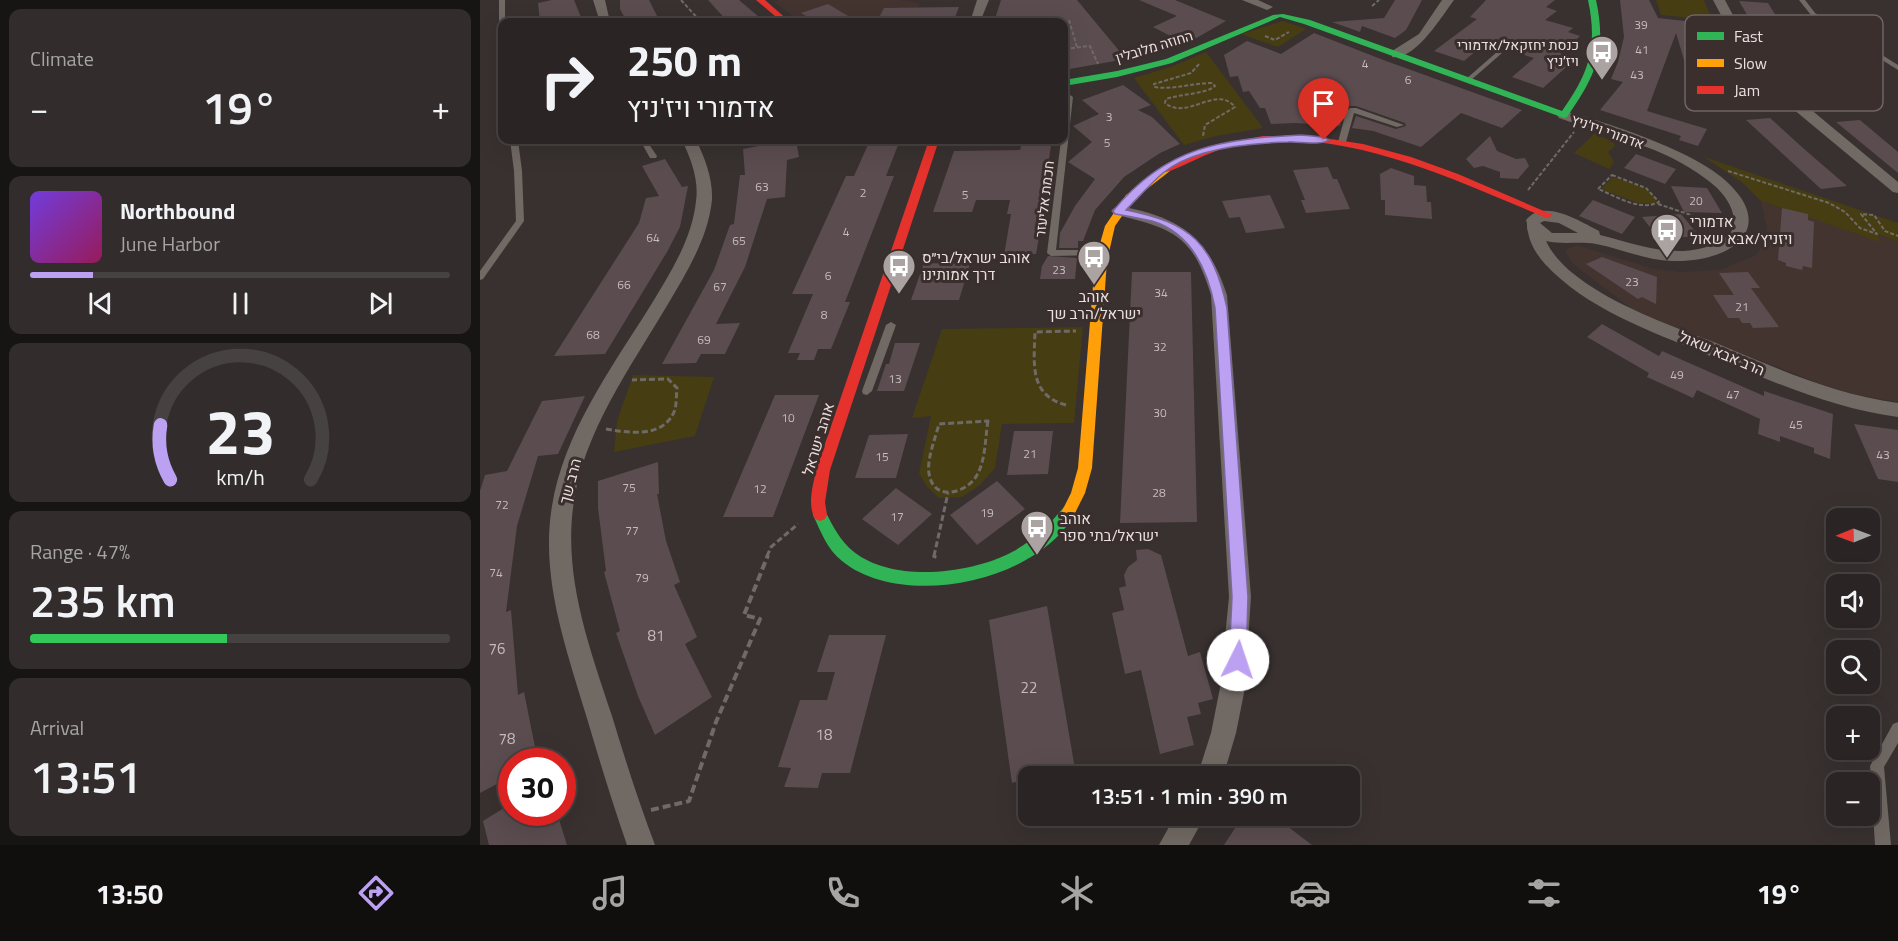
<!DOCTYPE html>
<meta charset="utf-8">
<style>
body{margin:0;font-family:"Titillium Web",Heebo,sans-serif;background:#322d2c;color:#f1f3f6;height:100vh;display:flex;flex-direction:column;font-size:22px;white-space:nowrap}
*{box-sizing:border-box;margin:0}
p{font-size:20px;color:#a5a5a6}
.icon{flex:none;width:33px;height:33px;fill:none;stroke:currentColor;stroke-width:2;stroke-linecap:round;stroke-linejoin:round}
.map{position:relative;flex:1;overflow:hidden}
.side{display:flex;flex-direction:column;gap:9px;padding:9px;background:#171414;width:480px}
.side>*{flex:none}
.guide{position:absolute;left:18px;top:18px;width:570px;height:126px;border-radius:12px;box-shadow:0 6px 24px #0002,0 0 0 2px #464241;background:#2a2524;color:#f1f3f6;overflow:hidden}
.needle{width:39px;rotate:269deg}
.tools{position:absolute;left:1346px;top:508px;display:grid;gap:12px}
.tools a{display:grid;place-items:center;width:54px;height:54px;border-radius:12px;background:#2a2524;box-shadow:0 6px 24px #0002,0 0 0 2px #464241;font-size:30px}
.speed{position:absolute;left:18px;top:748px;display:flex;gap:12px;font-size:30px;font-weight:700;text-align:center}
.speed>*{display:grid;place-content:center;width:78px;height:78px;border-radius:50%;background:#2a2524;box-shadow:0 6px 24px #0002,0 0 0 2px #464241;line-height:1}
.speed .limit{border:9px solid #d22;background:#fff;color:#111}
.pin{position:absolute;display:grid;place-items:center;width:51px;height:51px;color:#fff;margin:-62px -26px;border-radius:50% 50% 50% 0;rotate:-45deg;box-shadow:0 0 6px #0007}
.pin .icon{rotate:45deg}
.me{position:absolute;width:66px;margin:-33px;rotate:4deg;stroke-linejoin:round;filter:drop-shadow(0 0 4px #0008)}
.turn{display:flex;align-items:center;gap:21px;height:126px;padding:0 30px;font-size:27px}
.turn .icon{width:78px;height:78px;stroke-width:2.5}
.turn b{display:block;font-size:42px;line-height:51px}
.big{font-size:45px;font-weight:600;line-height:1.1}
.side .card{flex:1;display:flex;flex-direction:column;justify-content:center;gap:9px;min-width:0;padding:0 21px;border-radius:12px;background:#322d2c}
.side .dial{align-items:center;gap:0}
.dial svg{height:156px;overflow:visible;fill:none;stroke:#464241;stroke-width:7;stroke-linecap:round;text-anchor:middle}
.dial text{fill:#f1f3f6;stroke:none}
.song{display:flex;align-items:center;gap:18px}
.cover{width:72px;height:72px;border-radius:9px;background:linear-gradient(135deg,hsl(260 70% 55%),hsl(330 70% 35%))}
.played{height:6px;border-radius:3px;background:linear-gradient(90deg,#bca0f2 15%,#464241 15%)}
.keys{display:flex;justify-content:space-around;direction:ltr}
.heat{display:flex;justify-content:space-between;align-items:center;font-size:33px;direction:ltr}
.charge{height:9px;border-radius:4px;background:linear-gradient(90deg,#34c759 47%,#464241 0)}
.trip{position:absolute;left:538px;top:766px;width:342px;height:60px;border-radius:12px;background:#2a2524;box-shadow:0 6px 24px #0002,0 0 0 2px #464241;font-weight:600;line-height:60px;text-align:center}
.tabs{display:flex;height:96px;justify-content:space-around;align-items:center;background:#110f0e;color:#a5a5a6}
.tabs .icon{width:42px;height:42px}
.tabs .current{color:#bca0f2}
.tabs b{font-size:27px;color:#f1f3f6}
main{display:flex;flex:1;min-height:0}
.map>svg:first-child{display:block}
</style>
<main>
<section class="side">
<div class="card"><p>Climate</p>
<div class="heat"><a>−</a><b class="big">19°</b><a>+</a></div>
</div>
<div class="card">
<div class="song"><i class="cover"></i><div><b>Northbound</b><p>June Harbor</p></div></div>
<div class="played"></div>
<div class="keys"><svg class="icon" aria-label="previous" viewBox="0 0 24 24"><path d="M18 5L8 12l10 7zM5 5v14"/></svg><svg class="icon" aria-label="pause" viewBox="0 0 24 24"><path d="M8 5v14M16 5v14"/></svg><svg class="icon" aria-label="next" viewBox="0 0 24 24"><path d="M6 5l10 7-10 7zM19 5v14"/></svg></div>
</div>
<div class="card dial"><svg viewBox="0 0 100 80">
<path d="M14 69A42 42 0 1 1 86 69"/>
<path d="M14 69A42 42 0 0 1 9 41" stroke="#bca0f2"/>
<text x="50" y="56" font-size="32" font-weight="700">23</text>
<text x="50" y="72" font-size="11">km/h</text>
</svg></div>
<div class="card"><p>Range · 47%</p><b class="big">235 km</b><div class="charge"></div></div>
<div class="card"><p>Arrival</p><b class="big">13:51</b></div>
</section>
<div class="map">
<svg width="1418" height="845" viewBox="0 0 1418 845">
<rect width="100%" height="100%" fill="#383130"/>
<g fill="#443430">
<path d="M299,0H419L440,3L433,22H321L294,2Z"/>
<path d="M1281,201L1395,239L1397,234L1418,242V402L1373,394L1341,384L1156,312L1092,263L1085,250L1097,245L1170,268L1200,272L1240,270L1276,255L1284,244L1287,229Z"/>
</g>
<g fill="#463d12">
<path d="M1176,0H1224L1232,20L1181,15Z"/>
<path d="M803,21L826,29L798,47L761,34Z"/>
<path d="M726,52L783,128L736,136L704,145L654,78L693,66Z"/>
<path d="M1115,133L1134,143L1135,146L1128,152L1134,162L1129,169L1094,153Z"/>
<path d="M1224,157L1418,223V242L1398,234L1400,242L1281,201L1263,183Z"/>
<path d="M1133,177C1146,182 1172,186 1177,201L1174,204L1158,203L1121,189Z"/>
<path d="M603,327L594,423L522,424L515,468L500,485L482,497L459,498L447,487L439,473L451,416L432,418L462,329Z"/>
<path d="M153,375L234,377L215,436L134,452L137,421Z"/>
</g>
<g fill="#5b4c50">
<path d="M72,0H94L103,22H60L58,3Z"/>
<path d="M140,0H169L180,22H147L140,9Z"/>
<path d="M228,0H259L285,22H248Z"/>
<path d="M521,0H597L646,59L584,70V22H514Z"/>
<path d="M659,0H695L746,21L706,44L673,27L697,16Z"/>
<path d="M915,0H942L926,30L915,38L882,26L880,32L852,22L904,18Z"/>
<path d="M1006,0H1075L1066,7L1077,11L1065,20L1093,28L1088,32L1100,36L1080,54L1091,56L1089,60L1093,61L1063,88L1032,77L1054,58L1044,55L1047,51L1009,40L984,61L954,51L997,19L990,17Z"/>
<path d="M1140,0H1169L1178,18L1232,24L1251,71L1221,68L1220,64L1205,63L1196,33L1167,111L1227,129L1218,146L1199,140L1201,136L1120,110L1143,82L1131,79L1138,62L1144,37Z"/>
<path d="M1259,1L1288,3L1318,51L1334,69L1302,68L1287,49Z"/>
<path d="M348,4L378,22H336L321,13Z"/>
<path d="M479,7L474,20L397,22L404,8Z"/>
<path d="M834,33L906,61L1042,110L1022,128L981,113L941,147L893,131L872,128L876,116L916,129L926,126L925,123L876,106H870L864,110L860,126L816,123L791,124L785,108H780L769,91L763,92L758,76L750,77L744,55L767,41L801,54Z"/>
<path d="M643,85L671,105L658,110L672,117L700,144L680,153L644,177L615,210L603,241H598V248H579L580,233L595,206L615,179L588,162L612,142L593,126L619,114L602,100Z"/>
<path d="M1290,118L1323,148L1367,186L1341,189L1266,120Z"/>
<path d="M1380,120L1418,152V173L1356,122Z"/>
<path d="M1010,136L1017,151L1036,159L1045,158L1049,166L1038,179L1020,178V172L1003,166L994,168L986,159Z"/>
<path d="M310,140H316L319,157L307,160L305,197L287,199L265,267L236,324L260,323L245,354H221L216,363L182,364L234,270L250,225L254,224L260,175H265L263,149Z"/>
<path d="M390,140H420L406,176H414L365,302H370L351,349H338L334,360H317L320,353H308L333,294H312L366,176H374Z"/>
<path d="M548,140H572L559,220H562L556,254L524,255L531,214H527L530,200H496L492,212H453L474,151L540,150L542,141Z"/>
<path d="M1156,154L1196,169L1185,184L1144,168Z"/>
<path d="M185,159L202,187L208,186L200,227L187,252L125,354L74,356L159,223L166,198L179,196L162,166Z"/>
<path d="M848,167L853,179H857L870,209L826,213L821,200H825L813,170Z"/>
<path d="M911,168L934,176V185L946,186L947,202H951L952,219L905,215V200H901L900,174Z"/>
<path d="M1191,186L1227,188L1242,213L1204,212Z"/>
<path d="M790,195L805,228L766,233L760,217L749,218L742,201Z"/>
<path d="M1113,200L1155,217L1142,234L1099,216Z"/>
<path d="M1302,208L1328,214V220L1334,222L1332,268L1323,266L1322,270L1306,266V263L1298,260Z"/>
<path d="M1201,214L1219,236L1179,239L1162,217Z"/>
<path d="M568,256L597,258L595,279H560L562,266Z"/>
<path d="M1122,257L1177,277L1176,304L1162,297L1158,299L1106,264Z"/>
<path d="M444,263L490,264L479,300H431Z"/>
<path d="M652,272H711L717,522L640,523Z"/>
<path d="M1268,272L1280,288H1271L1299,327L1273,328L1270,323H1262L1259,318H1248L1233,295H1254L1239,273Z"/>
<path d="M1122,324L1179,356L1182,351L1284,396V391L1353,414L1350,459L1334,453V448L1300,436V442L1278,434L1280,419L1217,390L1213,398L1167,377L1169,373L1107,337Z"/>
<path d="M415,343H440L424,391H397L406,364H409Z"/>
<path d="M295,395H339L293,517H243Z"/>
<path d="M105,396L78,454L58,456L37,526L26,612L31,610L38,695L44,692L58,762H32V776L0,793V491L5,475L27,471L62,401Z"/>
<path d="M1374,424L1418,430V482L1398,479Z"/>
<path d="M534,431H573L568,474L527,475Z"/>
<path d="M428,434L416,478H375L389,435Z"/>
<path d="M178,462L179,494H177L186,541L200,582L194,585L217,637L205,644L232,697L175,735L158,696L136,633L140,631L124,572L126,571L118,508V481Z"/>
<path d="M517,481L545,509L497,545L470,515Z"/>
<path d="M416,488L452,514L418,545L382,519Z"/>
<path d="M668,549L681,555L708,656L720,652L733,699L718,703L721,714L707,717L714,745L680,754L661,670L645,674L632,613L644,610L639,588L646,586L644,575L648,567L657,560L656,550Z"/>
<path d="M567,606L595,769L577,774L578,777H549L532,783L509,620Z"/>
<path d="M349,635H406L370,773H342L338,788L304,787L311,768L298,767L320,700H347L355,672H337Z"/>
<path d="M32,803V813H77L87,845H9L3,821Z"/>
<path d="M763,816H794L832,845H744Z"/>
</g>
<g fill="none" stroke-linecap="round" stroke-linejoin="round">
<g stroke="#706a66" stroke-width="2" stroke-dasharray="4 2" stroke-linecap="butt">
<path d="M201,0L221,22"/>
<path d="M892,6L899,0"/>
<path d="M589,20L597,47"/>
<path d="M785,36L795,40L809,32"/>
<path d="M584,60V49L610,46L618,64"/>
<path d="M719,64L711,73L674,84V87C694,90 712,83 732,83L735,86C727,94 699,94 686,99L685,103C708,121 736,84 755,107L725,125L723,136"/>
<path d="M1248,171L1349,203L1365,212L1380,228L1397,234L1381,214L1394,215L1405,231L1418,236"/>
<path d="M1132,175L1166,188L1179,202C1160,212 1136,196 1118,189Z"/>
<path d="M1048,190L1094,132"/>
<path d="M1178,204L1244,226"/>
</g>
<g stroke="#706a66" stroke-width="3" stroke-dasharray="6 3" stroke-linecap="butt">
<path d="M586,405C549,395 554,364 555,332L596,331"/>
<path d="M508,421C505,438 506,459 497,475C488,492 457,502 450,478C445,462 455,440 459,424Z"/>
<path d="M126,429C149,433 183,438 194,412C197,405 196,396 197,388L188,379L152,380"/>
<path d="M287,556L291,547L318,524"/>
<path d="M454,556L468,493"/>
</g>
<g stroke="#706a66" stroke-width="4" stroke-dasharray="8 4" stroke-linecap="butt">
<path d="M454,558L455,555"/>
<path d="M171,810L209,801L236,722L280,619L264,615L288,555"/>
</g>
<g fill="#716963" fill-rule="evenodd">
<path d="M19,0H25V22H22V69L19,67Z"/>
<path d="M1319,0H1325L1335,13L1418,65V70L1331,15Z"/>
<path d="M1017,52L1022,53L990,81H986V79Z"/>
<path d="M590,95L593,97L576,250H626V254L623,255L571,256L567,253L581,140H584V121L587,97Z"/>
<path d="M870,108H876L924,125L917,127L874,113L866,142L859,144L858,142L866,112Z"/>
<path d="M30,140H38L42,171L44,221L3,279L0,280V271L36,221L34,171Z"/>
<path d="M160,140H166L177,156L176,158H170Z"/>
<path d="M411,322L416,325L392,391L387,395L383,394L382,391L406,325Z"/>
<path d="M1418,722V743L1404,767L1411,845H1395L1390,766L1413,724Z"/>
</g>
<g fill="#716963" fill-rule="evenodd">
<path d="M113,0H125L130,22H120Z"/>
<path d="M497,0H509L500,22H490Z"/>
<path d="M762,0H778L793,7L787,10Z"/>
<path d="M962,0H974C962,16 935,61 912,57V51L939,34Z"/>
<path d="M1233,0H1245L1277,61L1311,93L1418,182V193L1413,192L1301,99L1268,66Z"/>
<path d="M1084,111C1126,122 1207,149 1240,176C1302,226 1253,263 1192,261C1165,260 1142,249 1116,244C1100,241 1083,245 1066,241C1089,291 1187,324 1236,343C1296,368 1353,394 1418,403V417C1349,408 1287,379 1223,353C1168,330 1107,309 1065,264C1057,255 1050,244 1048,232C1046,227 1048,225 1046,220C1064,198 1099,221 1119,231L1120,235C1160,245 1201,262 1240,241C1249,236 1255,230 1254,220C1253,203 1239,188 1226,179C1185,147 1128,135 1079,118L1077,115ZM1064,221L1079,223L1098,233H1072L1060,223Z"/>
<path d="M202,140H216C225,158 233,179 232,200C228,238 207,272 188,304C151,367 102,433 93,508C84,580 110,649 132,716C145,759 159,803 175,845H147C132,802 119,759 106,715C86,648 60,577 72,506C84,433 130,370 169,308C189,275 212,240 216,201C219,180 211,159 202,140Z"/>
<path d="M639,206C699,217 728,236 747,295L771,597L765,688L756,733L743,777H717L731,733L740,688L749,597L731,295C712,233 692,229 634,214L631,211L634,208Z"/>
<path d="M695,816H725L709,845H679Z"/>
</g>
<g fill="#30b455" fill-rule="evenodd">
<path d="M1108,0H1116C1127,50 1116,76 1087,117L1084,118L824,24L800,17L692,63L637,77L584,86V80L637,71L686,59L793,15L803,14L830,20L1082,111C1109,73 1118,47 1108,0Z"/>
<path d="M589,505L594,507L596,511C562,581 423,611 362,561C347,549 341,532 333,515L335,511L340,509L345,511C353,526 360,541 374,552C413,583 491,574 532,552C553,541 569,525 584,507Z"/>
</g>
<path fill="#ff9f0a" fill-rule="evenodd" d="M686,166L690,167V171L654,199L635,226L627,261L612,468L605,493L594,515L589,517L584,515L582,511L591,493L598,468L615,261L625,226L646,195Z"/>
<g fill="#e5322d" fill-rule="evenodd">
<path d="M276,0H285L310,22H302Z"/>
<path d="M783,136H831L883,144L931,157L978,174L1073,215L1068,218L1064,217C969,177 840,115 736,151C720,157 705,165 690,171L686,172L681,169L731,146Z"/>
<path d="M449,140H459L350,470L345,502L347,515L345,519L340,521L335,519C327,504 333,486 336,470Z"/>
</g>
</g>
<path fill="#bca0f2" stroke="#7a689d" stroke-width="1.5" d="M821,135L844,137L849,140C840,146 819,141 808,142C771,143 713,148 683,173C670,184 658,198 646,210C711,223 733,243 747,308L768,597L766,660L764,666L758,668L752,666L749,660L752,597L735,308C728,271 712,233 672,221C660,218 647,216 635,214L633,211C686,146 742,139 821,135Z"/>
<defs>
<g id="bus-pin" transform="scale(1.725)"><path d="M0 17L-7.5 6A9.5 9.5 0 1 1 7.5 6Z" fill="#aba3a2" stroke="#3b2f2d"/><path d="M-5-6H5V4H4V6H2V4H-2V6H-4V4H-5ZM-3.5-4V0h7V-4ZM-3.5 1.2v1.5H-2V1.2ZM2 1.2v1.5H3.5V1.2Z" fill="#fff"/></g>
</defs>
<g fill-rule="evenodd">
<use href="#bus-pin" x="1122" y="52"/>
<use href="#bus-pin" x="1187" y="230"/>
<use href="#bus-pin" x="614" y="257"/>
<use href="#bus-pin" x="419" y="266"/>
<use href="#bus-pin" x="557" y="527"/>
</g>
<g text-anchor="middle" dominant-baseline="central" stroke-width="6" stroke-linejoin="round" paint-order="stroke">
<g font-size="12" fill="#c6bcbc">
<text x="1161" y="24">39</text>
<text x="1162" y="49">41</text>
<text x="885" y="63">4</text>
<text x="1157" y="74">43</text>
<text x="928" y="79">6</text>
<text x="629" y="116">3</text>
<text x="627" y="142">5</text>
<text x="282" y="186">63</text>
<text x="383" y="192">2</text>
<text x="485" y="194">5</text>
<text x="1216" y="200">20</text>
<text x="366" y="231">4</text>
<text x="173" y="237">64</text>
<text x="259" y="240">65</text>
<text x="579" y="269">23</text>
<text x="348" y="275">6</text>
<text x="1152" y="281">23</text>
<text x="144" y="284">66</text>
<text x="240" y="286">67</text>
<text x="681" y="292">34</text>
<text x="1262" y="306">21</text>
<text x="344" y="314">8</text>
<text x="113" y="334">68</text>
<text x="224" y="339">69</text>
<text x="680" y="346">32</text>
<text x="1197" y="374">49</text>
<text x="415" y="378">13</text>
<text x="1253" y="394">47</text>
<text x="680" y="412">30</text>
<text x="308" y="417">10</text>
<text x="1316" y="424">45</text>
<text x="550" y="453">21</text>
<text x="1403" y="454">43</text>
<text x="402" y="456">15</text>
<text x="149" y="487">75</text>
<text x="280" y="488">12</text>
<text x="679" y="492">28</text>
<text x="22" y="504">72</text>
<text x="507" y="512">19</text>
<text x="417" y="516">17</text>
<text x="152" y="530">77</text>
<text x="16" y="572">74</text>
<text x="162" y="577">79</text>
</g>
<g font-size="14" fill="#e9e1e0" stroke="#3b2f2d" text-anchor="end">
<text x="1099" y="44">כנסת יחזקאל/אדמורי<tspan x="1099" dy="16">ויז׳ניץ</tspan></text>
</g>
<g font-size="14" fill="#e9e1e0" stroke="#3b2f2d">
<text transform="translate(674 46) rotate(-17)">החוזה מלובלין</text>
<text transform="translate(1128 131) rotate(20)">אדמורי ויז'ניץ</text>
<text transform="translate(564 199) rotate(-83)">חכמת אליעזר</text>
</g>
<g font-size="15" fill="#e9e1e0" stroke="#3b2f2d" text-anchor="start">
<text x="1210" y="221">אדמורי<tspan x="1210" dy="17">ויזניץ/אבא שאול</tspan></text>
<text x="442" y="257">אוהב ישראל/בי״ס<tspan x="442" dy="17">דרך אמותינו</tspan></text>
<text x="614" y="296" text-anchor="middle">אוהב<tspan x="614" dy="17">ישראל/הרב שך</tspan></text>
<text x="580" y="518">אוהב<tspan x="580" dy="17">ישראל/בתי ספר</tspan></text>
</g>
<g font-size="15" fill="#e9e1e0" stroke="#3b2f2d">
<text transform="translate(1242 353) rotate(23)">הרב אבא שאול</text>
<text transform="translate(338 439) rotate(-73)">אוהב ישראל</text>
<text transform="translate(90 481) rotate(-75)">הרב שך</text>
</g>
<g font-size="15" fill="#c6bcbc">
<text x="176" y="635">81</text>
<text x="17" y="648">76</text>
<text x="549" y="687">22</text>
<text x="344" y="734">18</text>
<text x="27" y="738">78</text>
</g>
</g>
<rect x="1205" y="15" width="198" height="96" rx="9" fill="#3b2f2d" stroke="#6f6463" stroke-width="1.5"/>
<rect x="1217" y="32" width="27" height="8" fill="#30b455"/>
<rect x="1217" y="59" width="27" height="8" fill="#ff9f0a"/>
<rect x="1217" y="86" width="27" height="8" fill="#e5322d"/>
<g font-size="16" fill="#e9e1e0">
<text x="1254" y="42">Fast</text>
<text x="1254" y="69">Slow</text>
<text x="1254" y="96">Jam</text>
</g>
</svg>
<div class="tools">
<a><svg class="needle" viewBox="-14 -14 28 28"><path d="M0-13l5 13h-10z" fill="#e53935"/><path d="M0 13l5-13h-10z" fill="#a5a5a6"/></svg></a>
<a><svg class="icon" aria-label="sound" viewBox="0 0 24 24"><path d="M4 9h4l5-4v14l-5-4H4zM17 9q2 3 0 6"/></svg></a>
<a><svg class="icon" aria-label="search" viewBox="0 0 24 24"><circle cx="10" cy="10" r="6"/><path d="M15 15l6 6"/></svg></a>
<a>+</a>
<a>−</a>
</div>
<div class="speed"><div class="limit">30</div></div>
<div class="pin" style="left:844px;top:140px;background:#d93025"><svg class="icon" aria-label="arrive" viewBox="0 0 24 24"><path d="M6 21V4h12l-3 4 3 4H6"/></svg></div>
<svg class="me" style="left:758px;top:660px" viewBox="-20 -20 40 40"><circle r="19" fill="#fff"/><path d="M0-13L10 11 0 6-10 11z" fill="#bca0f2"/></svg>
<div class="trip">13:51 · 1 min · 390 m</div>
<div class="guide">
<div class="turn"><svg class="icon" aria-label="right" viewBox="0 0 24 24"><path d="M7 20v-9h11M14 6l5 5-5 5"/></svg><div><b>250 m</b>אדמורי ויז'ניץ</div></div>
</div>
</div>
</main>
<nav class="tabs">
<b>13:50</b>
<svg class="icon current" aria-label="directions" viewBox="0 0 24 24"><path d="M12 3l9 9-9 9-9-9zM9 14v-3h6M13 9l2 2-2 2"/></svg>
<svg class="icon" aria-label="music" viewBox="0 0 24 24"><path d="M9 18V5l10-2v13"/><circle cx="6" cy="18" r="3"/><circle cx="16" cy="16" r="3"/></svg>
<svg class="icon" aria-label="phone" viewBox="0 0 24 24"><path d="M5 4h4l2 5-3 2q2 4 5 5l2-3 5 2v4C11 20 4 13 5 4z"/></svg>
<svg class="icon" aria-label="climate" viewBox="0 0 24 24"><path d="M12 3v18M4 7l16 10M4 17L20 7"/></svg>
<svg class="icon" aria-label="car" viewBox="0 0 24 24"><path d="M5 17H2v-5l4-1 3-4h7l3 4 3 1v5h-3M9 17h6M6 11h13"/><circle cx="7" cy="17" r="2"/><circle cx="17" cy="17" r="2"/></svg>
<svg class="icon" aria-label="filters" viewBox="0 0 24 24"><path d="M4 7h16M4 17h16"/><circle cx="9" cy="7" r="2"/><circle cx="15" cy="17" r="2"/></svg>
<b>19°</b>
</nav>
